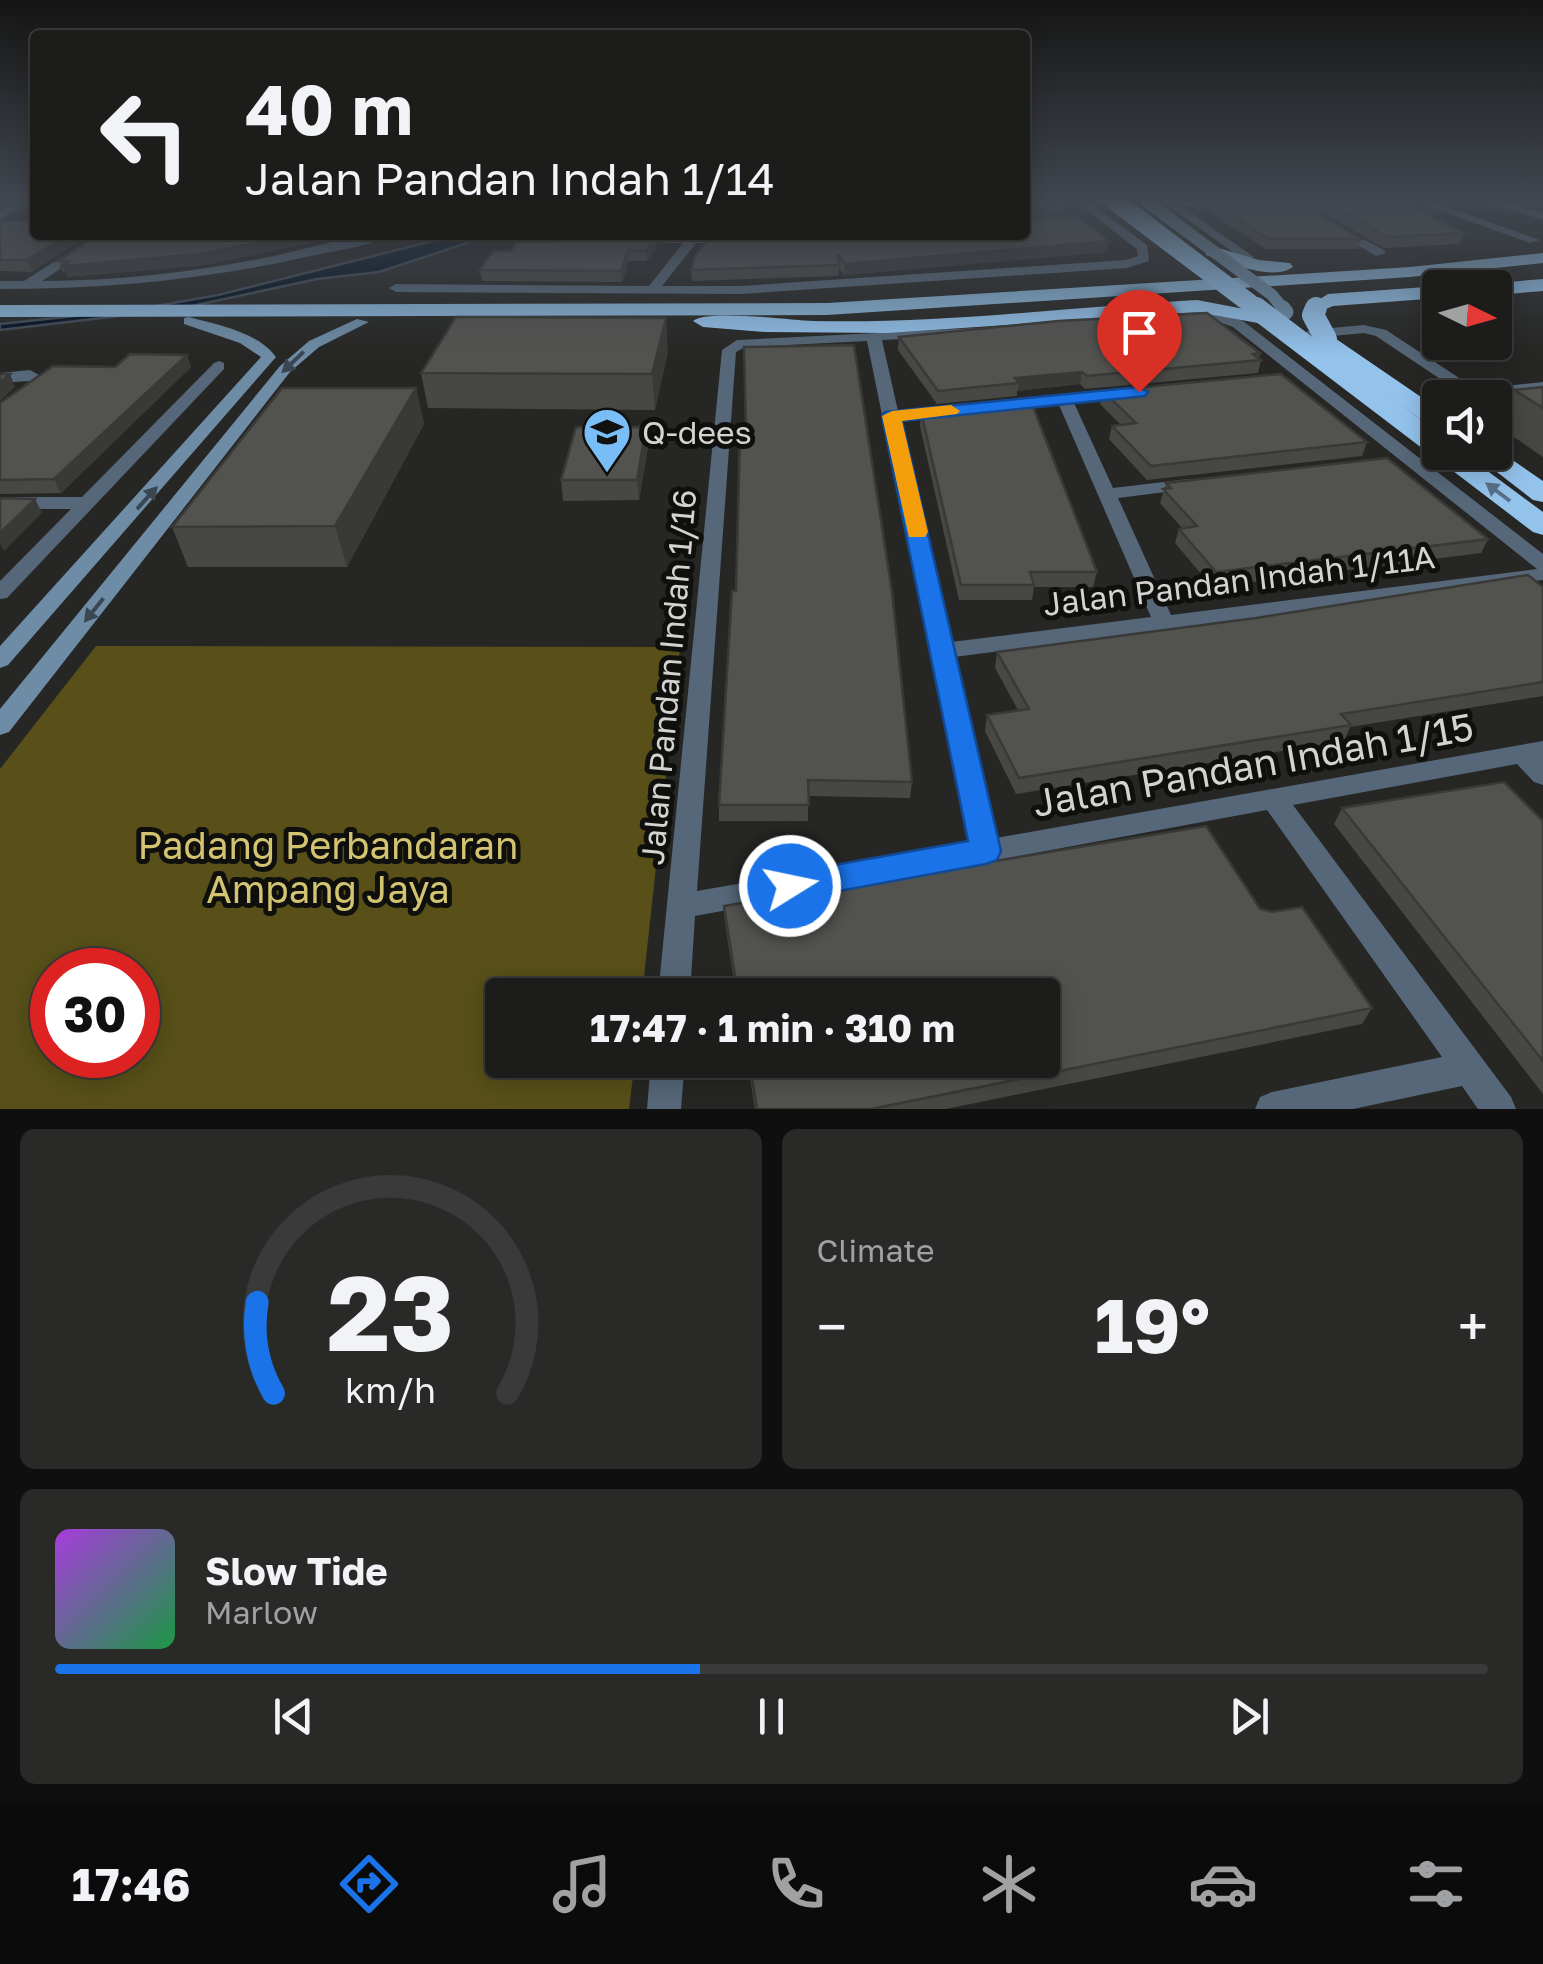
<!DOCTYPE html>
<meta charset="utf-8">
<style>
body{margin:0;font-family:"Golos Text",sans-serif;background:#292928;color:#f1f3f6;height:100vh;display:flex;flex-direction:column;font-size:38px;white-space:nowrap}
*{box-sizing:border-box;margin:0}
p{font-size:32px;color:#a0a1a3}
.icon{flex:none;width:55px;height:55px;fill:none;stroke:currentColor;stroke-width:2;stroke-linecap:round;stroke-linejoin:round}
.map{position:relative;height:1109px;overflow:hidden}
.panel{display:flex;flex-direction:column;gap:20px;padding:20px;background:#0f0f0f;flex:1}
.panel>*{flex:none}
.guide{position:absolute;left:30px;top:30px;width:1000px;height:210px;border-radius:10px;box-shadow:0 5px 25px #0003,0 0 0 2px #3a3a3a;background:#1c1c1b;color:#f1f3f6;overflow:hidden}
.needle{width:65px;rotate:95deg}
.buttons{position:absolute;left:1422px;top:270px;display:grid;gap:20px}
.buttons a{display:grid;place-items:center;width:90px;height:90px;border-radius:10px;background:#1c1c1b;box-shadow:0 5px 25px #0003,0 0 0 2px #3a3a3a;font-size:50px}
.speed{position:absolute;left:30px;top:948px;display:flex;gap:20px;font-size:50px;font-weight:700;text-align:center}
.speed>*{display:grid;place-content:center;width:130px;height:130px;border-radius:50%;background:#1c1c1b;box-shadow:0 5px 25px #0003,0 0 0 2px #3a3a3a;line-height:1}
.speed .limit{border:15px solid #d22;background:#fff;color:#111}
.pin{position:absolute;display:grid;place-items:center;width:85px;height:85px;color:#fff;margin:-102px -42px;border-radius:50% 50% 50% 0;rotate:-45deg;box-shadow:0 0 10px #0007}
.pin .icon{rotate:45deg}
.me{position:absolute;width:110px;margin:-55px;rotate:80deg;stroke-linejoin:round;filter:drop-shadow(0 0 8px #0008)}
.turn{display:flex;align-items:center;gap:35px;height:210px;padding:0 50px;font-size:45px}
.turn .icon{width:130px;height:130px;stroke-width:2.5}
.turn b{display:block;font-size:70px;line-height:85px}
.big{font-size:75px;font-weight:700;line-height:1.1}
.panel .widget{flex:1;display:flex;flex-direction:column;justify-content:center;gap:15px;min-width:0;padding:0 35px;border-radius:15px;background:#292928}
.panel .dial{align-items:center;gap:0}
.dial svg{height:260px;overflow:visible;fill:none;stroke:#3a3a3a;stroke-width:7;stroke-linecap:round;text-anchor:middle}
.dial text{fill:#f1f3f6;stroke:none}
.song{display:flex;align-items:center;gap:30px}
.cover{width:120px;height:120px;border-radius:15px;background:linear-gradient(135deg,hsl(280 70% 55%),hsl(140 70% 35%))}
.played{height:10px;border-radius:5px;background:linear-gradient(90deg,#1a73e8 45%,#3a3a3a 45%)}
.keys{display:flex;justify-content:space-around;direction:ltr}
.heat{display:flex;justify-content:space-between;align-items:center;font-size:55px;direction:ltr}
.panel .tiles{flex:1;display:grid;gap:20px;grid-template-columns:1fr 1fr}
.widget:last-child{grid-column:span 2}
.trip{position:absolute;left:485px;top:978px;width:575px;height:100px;border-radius:10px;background:#1c1c1b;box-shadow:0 5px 25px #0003,0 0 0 2px #3a3a3a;font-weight:700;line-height:100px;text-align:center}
.tabs{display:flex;height:160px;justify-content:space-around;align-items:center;background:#0b0b0b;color:#a0a1a3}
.tabs .icon{width:70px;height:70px}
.tabs .on{color:#1a73e8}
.tabs b{font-size:45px;color:#f1f3f6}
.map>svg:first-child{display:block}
</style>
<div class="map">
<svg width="1543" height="1109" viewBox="0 0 1543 1109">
<rect width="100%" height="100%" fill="#262624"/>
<path fill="#585018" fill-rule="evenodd" d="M96,646L680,647L642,995H502V1060H635L629,1109H0V769ZM52,970H138V1055H52Z"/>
<path fill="#001021" stroke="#3f4a56" stroke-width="2.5" d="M457,235H491L379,272L317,279L178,309L0,330V324L139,309L218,295Z"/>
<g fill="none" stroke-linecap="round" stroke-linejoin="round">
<g fill="#556778" fill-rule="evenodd">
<path d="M21,201H34L0,219V212Z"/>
<path d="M1075,201H1087L1147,245L1149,261L1127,268L741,294L396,292L389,288L396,284L649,286L683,243L625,242V236L629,235C656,236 722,230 741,240L735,244L696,243L662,286H741L1126,260L1138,256L1137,249Z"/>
<path d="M1162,201H1208L1203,204L1181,206L1254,257L1244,260Z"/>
<path d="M1414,201H1429L1540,240L1530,243Z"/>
<path d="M1484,201H1500L1543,213V220Z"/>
<path d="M1338,226L1384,250L1386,253L1376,256L1334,231V227Z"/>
<path d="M96,235H159L153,239L104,240L42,281C115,281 188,273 259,259C301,251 346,235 389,235C369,247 338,250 315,255C211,279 107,289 0,289V281H24Z"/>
<path d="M1185,312H1216L1243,321L1543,554V580L954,657L996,838L1543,741V785L1534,782L1517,764L1293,805L1511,1097L1516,1109H1478L1462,1086L1353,1109H1255L1260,1097L1272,1092L1442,1057L1267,810L695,916L690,995H658L722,350L737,340L977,328L979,331L972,335L882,340L898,411L974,403L982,408L974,413L900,420L951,642L1151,617L1059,405L1002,408L1000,405L1008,400L1134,390V396L1128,398L1074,403L1113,488L1189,479L1198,484L1189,489L1118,498L1171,615L1537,569L1233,327L1214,320L1180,319V313ZM867,341L969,843L697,891L736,352L745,347Z"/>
<path d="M1364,325L1386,330L1476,389L1543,382V392L1467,397L1376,336L1364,333L1310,338L1303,334L1310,330Z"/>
<path d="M219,361L224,363V369L7,598L0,599V581L71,509H0V497H82L214,363Z"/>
<path d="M30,370L48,380L0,417V404L29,381L0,383V373Z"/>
<path d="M651,1060H685L681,1109H647Z"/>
</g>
<g fill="#6e8ca6" fill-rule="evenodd">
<path d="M1097,201H1108V202L1103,205Z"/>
<path d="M189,317C218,325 258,332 276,357L8,665L0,668V646L261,357L240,343L184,324V318Z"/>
<path d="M357,319L369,322L319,347L290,372L9,732L0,735V709L280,366L309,341Z"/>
</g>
<g fill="#8ab6da" fill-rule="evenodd">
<path d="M1212,246L1259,260L1290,263L1293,267C1272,282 1229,262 1206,255V247Z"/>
<path d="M1543,253V263L1410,277L827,315L0,317V305L827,303L1410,267Z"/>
</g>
<g fill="#93c2eb" fill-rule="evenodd">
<path d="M1543,279V291L1495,295V288H1486L1495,283Z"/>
<path d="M1440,286L1446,288H1440V298L1333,306L1317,313L1307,307L1328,294Z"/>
<path d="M1197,300L1276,315L1279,319L1269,325L1197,312L888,333L765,332L703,327L693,321C705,309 790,320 813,321C941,324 1069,307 1197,300Z"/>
<path d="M1326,332L1440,410V429L1431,427L1318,344L1315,339Z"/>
<path d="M1473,387L1481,389L1485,398H1461L1465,389Z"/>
<path d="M1440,445V452H1462L1543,512V535L1533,532L1436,458L1432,452Z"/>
<path d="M1495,448L1543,481V502L1533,500L1471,452H1495Z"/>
</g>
<path stroke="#6e8ca6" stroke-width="12" d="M1146,201L1272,295L1285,311"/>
<path stroke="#6e8ca6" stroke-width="15" d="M1283,308L1286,312"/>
<g stroke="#93c2eb" stroke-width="19">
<path d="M1116,202L1260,311"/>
<path d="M1315,311L1317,307"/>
</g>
<g stroke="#93c2eb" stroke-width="22">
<path d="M1256,308L1440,448"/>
<path d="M1316,308L1313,315L1326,339"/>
</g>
<path stroke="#93c2eb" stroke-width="29" d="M1437,446L1440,448"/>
</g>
<g fill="#474744">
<path d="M1204,201H1298L1361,239L1358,249H1266L1203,208Z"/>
<path d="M1302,201H1400L1464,233L1459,244L1384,248Z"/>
<path d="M1512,201H1543V209Z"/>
<path d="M0,221H35L32,272L0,271Z"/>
<path d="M736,235L1109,241L1107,252L844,275L839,268L838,276L692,281L691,270Z"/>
<path d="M656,236L657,247L647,261H629L622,282L482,281L480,270L511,251L554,242Z"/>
<path d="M130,239L205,265L67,277L65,272H63L58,261Z"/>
<path d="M899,337L1260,353L1259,358L1261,360L1258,373L1085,389L1080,384L1017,391V396L937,404L898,350Z"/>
<path d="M668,351L655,410L428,408L421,373Z"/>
<path d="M191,367L61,493L0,494V403Z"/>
<path d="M1543,387V457L1498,426L1514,390Z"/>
<path d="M416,388L424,424L347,567H188L172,527Z"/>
<path d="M1103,391L1367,442L1362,456L1147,480L1109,439L1112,426L1121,425L1100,404Z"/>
<path d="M949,406L1097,572L1093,587H1034L1032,600H959L920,426L921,412H949Z"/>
<path d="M648,447L639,500L563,501L561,480Z"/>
<path d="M1166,483L1488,539L1481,553L1212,587L1175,543L1179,529L1182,528L1160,503Z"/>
<path d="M1543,587V696L1350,727L1344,741L1016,794L985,731L987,715L1018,710L995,668L997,652Z"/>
<path d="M736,591L912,782L910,798L808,796V821H719V805Z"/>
<path d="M1342,808L1543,821V1094L1334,824Z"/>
<path d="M724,906L1260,909L1372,1008L1362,1024L946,1109H755L747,1060H1042V995H736L725,923Z"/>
</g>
<g fill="#393937">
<path d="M1062,204L1060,214L1025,217V207Z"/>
<path d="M68,235H89L32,272L27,260Z"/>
<path d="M296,235H351L205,265L67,277L63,266Z"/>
<path d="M656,236L657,247L647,261L646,251Z"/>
<path d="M1109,241L1107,252L844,275L845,264Z"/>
<path d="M628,250L629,261L622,282L621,271Z"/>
<path d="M666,318L668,351L655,410L652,374Z"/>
<path d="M187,355L191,367L61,493L54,479Z"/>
<path d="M1082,372L1080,384L1017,391L1019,383L1015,378Z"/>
<path d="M10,374L15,387L0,401V382Z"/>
<path d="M416,388L424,424L347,567L335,526Z"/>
<path d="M646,427L648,447L639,500L637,480Z"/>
<path d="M35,499L42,513L4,551L0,544V533Z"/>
</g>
<g fill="#52524f" stroke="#393937" stroke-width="2.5">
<path d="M1025,201H1058L1062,204L1025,207Z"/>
<path d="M1209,201H1298L1361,239H1269Z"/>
<path d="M1323,201H1400L1464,233L1388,237Z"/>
<path d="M1078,217L1109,241L845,264L837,254L839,265L691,270L695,256L711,236L1025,235V218Z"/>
<path d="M0,221H35V235H68L27,260H0Z"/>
<path d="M98,235H129L130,239L149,235H296L201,254L63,266L70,261H58Z"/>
<path d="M558,235H571L656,236L646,251L628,250L621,271L480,270L493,251H511L516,242H554Z"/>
<path d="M1207,313L1260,353L1253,354L1261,360L1087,376L1082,372L1015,378L1019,383L938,391L899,337L1058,321Z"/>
<path d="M456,317L666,318L652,374L421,373Z"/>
<path d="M854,345L892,592L912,782L808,780L809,805H719L732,591H736L740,434H746L744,347Z"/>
<path d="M130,354L187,355L54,479L0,480V403L53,366L115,367Z"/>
<path d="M0,374H10L0,382Z"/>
<path d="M1281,374L1367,442L1151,466L1112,426L1136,423L1103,391Z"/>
<path d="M1543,387V408L1514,390Z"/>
<path d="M282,388H416L335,526L172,527Z"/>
<path d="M1030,399L1097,572H1030L1034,585H961L921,412H954L949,406Z"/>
<path d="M576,427H646L637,480H561Z"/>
<path d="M1387,458L1488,539L1216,572L1179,529L1197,526L1163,489L1171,488L1166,483Z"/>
<path d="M0,498L35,499L0,533Z"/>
<path d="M1528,575L1543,587V682L1341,714L1351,725L1019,778L987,715L1029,709L997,652L1256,618Z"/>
<path d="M1504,782L1543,821V1061L1342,808Z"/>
<path d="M1206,826L1260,909L1272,912L1302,907L1372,1008L871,1109H757L749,1060H1042V995H738L724,906Z"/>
</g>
<defs><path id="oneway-solid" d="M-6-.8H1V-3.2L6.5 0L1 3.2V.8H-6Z" transform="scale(2.5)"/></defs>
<g fill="#3a4752">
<use href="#oneway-solid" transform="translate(293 362) rotate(136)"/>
<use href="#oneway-solid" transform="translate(147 498) rotate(-48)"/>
<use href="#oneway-solid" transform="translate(94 610) rotate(129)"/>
</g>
<use fill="#587188" href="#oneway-solid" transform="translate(1498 492) rotate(-143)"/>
<linearGradient id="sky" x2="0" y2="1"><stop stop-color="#151514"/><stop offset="0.56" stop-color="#414750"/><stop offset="1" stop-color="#414750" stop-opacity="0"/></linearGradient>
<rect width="1543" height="356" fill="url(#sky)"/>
<path fill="#1a73e8" stroke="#114b97" stroke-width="2.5" d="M1139,387L1148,392L1145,396L902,421L1001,851L997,860L986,864L790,900L779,896L774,886L779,877L790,873L968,841L882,416L885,412Z"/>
<path fill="#f59e0b" d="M951,405L960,411L957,414L902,421L928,532L925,537H909L882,416L892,411Z"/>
<defs>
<g id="school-pin" transform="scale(2.5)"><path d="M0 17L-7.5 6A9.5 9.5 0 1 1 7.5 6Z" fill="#7abef8" stroke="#0f0f0e"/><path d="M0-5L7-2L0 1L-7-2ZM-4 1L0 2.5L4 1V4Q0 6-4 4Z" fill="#111"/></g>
</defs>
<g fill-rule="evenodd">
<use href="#school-pin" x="607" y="432"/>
</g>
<g text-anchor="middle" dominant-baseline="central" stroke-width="10" stroke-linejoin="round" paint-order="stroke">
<g font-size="32" fill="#d3d3d1" stroke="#0f0f0e" text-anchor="start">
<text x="642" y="432">Q-dees</text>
</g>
<g font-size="32" fill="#d3d3d1" stroke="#0f0f0e">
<text transform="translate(1239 580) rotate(-7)">Jalan Pandan Indah 1/11A</text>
<text transform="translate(668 677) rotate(-85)">Jalan Pandan Indah 1/16</text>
</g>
<g font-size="38" fill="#d3d3d1" stroke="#0f0f0e">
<text transform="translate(1253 764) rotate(-10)">Jalan Pandan Indah 1/15</text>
</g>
<g font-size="38" fill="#d2c470" stroke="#0f0f0e">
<text x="328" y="844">Padang Perbandaran<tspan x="328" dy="44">Ampang Jaya</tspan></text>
</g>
</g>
</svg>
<div class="buttons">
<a><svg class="needle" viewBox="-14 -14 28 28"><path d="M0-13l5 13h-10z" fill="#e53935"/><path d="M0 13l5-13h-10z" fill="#a0a1a3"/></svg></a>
<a><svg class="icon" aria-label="sound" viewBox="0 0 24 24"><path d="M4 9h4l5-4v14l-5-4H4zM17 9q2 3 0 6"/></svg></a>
</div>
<div class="speed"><div class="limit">30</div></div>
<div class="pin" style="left:1139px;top:392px;background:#d93025"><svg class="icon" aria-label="arrive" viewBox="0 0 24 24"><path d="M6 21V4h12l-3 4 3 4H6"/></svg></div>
<svg class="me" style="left:790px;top:886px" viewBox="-20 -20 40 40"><circle r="17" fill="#1a73e8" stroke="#fff" stroke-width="3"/><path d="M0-11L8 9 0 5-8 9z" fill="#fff"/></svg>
<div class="trip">17:47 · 1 min · 310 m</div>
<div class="guide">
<div class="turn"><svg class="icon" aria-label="left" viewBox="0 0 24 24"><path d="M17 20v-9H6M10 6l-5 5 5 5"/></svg><div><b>40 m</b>Jalan Pandan Indah 1/14</div></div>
</div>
</div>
<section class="panel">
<div class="tiles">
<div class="widget dial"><svg viewBox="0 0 100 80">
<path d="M14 69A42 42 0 1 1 86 69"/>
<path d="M14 69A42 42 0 0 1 9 41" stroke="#1a73e8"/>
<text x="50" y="56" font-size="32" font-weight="700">23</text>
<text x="50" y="72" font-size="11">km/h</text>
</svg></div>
<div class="widget"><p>Climate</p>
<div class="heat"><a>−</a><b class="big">19°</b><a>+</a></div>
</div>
<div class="widget">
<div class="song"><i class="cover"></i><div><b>Slow Tide</b><p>Marlow</p></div></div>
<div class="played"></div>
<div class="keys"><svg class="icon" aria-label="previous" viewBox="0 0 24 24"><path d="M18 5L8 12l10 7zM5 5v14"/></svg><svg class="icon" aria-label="pause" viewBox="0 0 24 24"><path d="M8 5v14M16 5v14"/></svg><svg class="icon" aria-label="next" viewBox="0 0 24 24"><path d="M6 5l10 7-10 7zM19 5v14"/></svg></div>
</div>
</div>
</section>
<nav class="tabs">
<b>17:46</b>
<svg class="icon on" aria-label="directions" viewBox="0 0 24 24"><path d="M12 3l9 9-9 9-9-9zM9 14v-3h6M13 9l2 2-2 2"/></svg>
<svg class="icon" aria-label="music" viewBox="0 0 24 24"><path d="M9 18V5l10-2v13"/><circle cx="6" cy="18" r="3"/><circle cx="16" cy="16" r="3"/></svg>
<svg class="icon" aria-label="phone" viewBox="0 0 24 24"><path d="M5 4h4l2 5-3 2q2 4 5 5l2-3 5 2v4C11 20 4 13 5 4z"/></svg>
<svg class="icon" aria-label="climate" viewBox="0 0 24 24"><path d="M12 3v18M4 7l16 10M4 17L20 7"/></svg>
<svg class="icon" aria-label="car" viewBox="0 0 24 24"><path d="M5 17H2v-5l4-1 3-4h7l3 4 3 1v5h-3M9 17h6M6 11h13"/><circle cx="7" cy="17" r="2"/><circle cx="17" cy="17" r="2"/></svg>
<svg class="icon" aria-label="filters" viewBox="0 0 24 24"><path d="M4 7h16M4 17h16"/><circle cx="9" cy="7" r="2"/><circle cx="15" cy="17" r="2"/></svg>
</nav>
